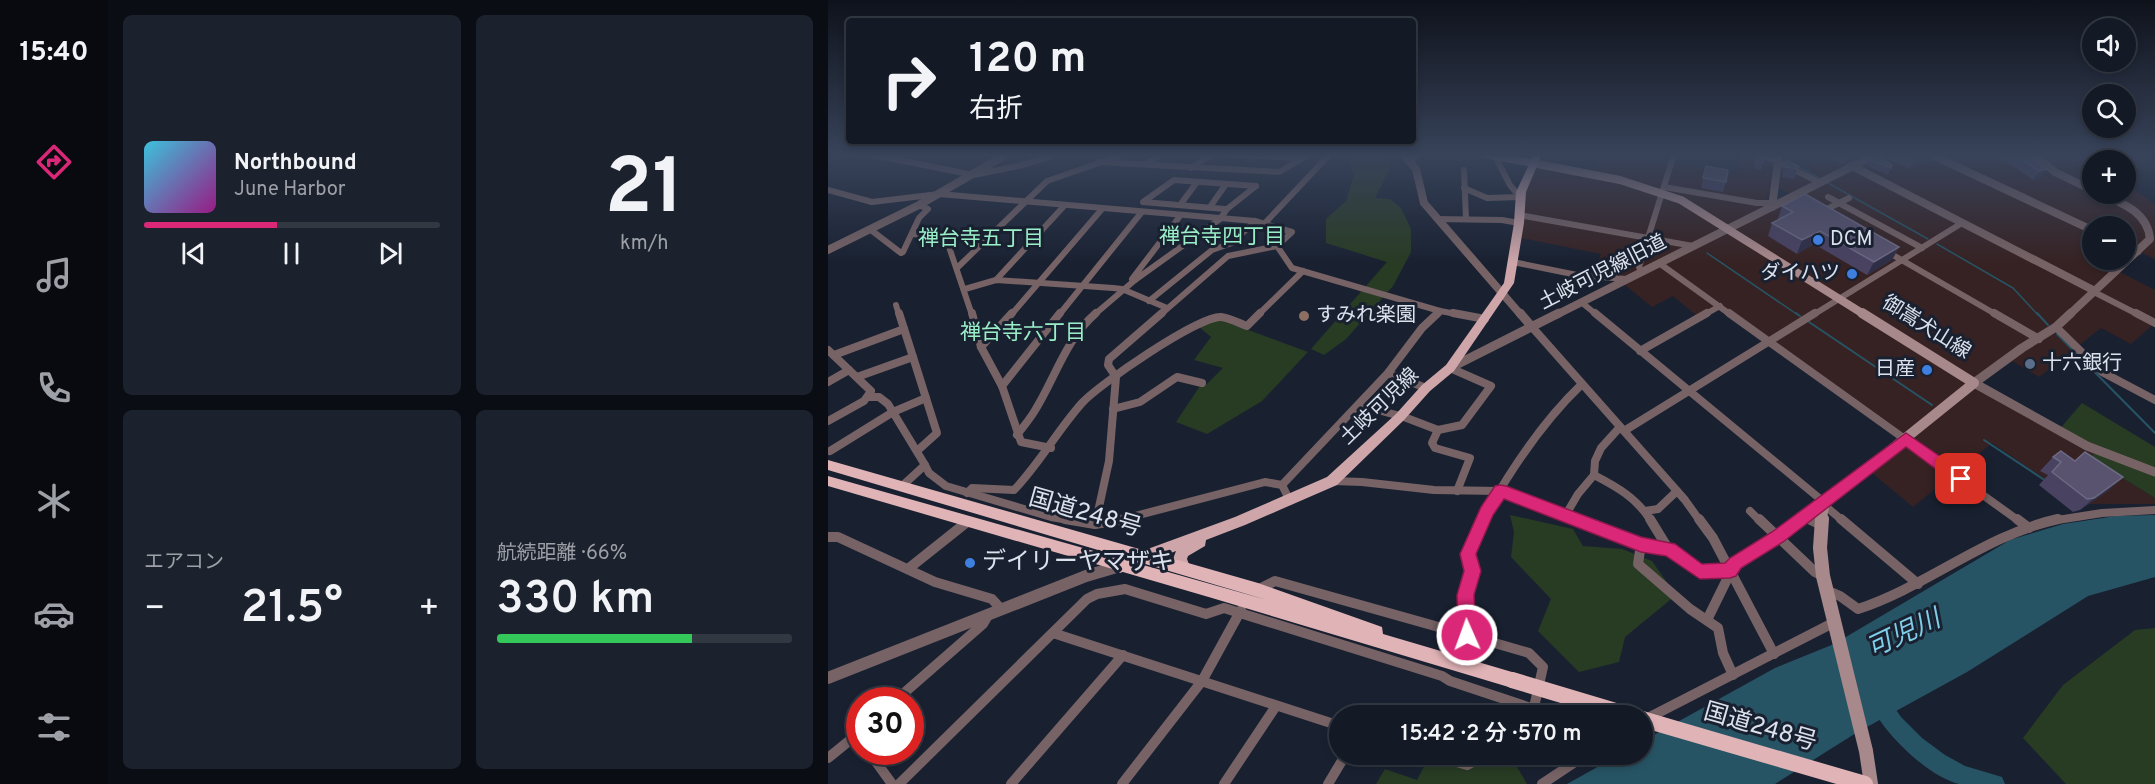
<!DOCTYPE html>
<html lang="ja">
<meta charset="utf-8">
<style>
body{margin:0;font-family:Overpass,"Noto Sans JP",sans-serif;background:#1c222d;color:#f1f3f6;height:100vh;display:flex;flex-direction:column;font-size:22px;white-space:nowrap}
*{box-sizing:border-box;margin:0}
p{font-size:20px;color:#9da0a7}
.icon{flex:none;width:33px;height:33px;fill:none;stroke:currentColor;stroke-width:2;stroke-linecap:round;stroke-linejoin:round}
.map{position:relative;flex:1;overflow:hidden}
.details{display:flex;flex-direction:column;gap:15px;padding:15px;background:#0a0e14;width:720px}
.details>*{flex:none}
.hud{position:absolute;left:18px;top:18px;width:570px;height:126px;border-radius:6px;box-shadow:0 3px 9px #0003,0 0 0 2px #323842;background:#131925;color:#f1f3f6;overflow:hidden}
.buttons{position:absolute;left:1254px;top:18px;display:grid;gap:12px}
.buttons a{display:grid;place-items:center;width:54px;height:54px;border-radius:50%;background:#131925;box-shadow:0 3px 9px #0003,0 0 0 2px #323842;font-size:30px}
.speed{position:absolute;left:18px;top:687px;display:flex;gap:12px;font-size:30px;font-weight:700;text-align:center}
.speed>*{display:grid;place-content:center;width:78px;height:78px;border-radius:50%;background:#131925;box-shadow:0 3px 9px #0003,0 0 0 2px #323842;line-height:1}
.speed .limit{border:9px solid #d22;background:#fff;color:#111}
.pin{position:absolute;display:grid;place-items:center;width:51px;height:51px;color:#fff;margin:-26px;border-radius:12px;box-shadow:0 3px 9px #0006}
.me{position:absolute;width:66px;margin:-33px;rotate:358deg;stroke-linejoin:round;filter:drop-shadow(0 0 4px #0008)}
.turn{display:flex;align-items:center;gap:21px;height:126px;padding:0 24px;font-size:27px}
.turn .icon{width:78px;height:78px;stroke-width:2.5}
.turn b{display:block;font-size:42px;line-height:51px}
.big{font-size:45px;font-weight:600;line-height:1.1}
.details .card{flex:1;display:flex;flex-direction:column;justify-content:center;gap:9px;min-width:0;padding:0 21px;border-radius:9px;background:#1c222d}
.details .dial{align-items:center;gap:0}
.dial b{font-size:78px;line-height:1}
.song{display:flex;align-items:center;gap:18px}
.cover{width:72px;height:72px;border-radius:9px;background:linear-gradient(135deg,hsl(190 70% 55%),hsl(310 70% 35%))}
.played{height:6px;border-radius:3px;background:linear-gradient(90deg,#db2777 45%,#323842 45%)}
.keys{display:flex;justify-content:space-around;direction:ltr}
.heat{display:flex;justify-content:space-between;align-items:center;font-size:33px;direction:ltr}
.charge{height:9px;border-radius:4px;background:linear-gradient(90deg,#34c759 66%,#323842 0)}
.details .tiles{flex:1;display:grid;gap:15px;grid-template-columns:repeat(2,1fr)}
.trip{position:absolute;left:501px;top:705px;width:324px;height:60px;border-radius:30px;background:#131925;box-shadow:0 3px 9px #0003,0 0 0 2px #323842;font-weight:600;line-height:60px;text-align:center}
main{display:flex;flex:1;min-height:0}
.dock{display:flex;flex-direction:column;width:108px;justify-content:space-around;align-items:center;background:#080a0f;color:#9da0a7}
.dock .icon{width:42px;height:42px}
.dock .on{color:#db2777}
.dock b{font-size:27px;color:#f1f3f6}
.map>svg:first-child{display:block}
</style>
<main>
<nav class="dock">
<b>15:40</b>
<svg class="icon on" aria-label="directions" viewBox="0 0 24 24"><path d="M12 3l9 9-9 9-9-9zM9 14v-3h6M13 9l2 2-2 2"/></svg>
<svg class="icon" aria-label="music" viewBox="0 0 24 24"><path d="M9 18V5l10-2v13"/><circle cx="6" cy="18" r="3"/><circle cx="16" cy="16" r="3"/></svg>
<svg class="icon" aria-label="phone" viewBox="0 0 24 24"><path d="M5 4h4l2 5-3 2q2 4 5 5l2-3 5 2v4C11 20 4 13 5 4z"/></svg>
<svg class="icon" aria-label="climate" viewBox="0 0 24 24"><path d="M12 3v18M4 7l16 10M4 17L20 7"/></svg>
<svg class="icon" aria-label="car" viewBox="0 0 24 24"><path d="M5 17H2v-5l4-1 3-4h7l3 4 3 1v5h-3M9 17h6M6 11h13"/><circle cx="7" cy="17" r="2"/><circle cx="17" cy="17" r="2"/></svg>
<svg class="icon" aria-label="filters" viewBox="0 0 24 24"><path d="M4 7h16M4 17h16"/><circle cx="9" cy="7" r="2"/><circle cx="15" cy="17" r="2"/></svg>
</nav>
<section class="details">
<div class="tiles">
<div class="card">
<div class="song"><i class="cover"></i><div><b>Northbound</b><p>June Harbor</p></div></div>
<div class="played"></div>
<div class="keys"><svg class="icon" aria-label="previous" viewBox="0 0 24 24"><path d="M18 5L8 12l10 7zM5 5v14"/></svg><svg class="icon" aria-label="pause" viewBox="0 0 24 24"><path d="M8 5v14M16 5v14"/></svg><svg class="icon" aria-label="next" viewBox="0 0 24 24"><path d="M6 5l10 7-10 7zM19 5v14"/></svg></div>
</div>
<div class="card dial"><b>21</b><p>km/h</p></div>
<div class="card"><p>エアコン</p>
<div class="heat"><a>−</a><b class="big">21.5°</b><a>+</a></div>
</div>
<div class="card"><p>航続距離 · 66%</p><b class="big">330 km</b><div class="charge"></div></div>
</div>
</section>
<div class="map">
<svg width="1327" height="784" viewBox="0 0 1327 784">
<rect width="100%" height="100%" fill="#192131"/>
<path fill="#362223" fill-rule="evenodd" d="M773,154H786L909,174L912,154L950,162L937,206L885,237L970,199L952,188L953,164L979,174L983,159L1003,163L1004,154H1244L1273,160H1264V194H1298V176L1306,190L1327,204V259L1310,251L1288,270L1327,290V323L1303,344L1273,328L1211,377L1179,358L1146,383L1269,450L1262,458L1327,498V504H1254L1164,443L1085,507L1038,468L1077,439L891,305L869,316L845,296L824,307L793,282L797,280L764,276L773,254L688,237L691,205L706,163L764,174ZM1264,226H1298V260H1264Z"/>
<path fill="#212a40" d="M1244,154H1327V172L1298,166V160H1273Z"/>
<g fill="#283b23">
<path d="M519,154H553L563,166L547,198L562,199L573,208L583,229V252L565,286L518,339L496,355L483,349L559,262L498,243V219L518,201L526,175Z"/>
<path d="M388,318L480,352L434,401L379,434L348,422L372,386L379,384L395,368L366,360L383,337L370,326Z"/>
<path d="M1254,403L1327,447V498L1262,458L1268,451L1230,431Z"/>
<path d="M682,515L745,529L755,546L794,549L824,561L848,595L797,637L791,662L751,672L710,631L723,599L683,557L686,532Z"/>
<path d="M1327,628V784H1238L1195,738L1235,685L1307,630Z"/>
<path d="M660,754L682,755L699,784H548L557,769L589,780L602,755L639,765Z"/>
</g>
<path fill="#275464" d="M1327,515V577L1260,596L1139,672L1028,733L947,784H739L791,755L814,754L815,741L947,668L1006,644L1182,540L1235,524L1288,516Z"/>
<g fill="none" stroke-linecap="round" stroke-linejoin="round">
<g stroke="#275464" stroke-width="1.5">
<path d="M969,166L992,178"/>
<path d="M1000,183L1100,239"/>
<path d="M1109,244L1185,288L1210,315"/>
<path d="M879,253L970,315"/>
</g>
<g stroke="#275464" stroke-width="2">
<path d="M968,313L972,316"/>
<path d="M1209,313L1220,325"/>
<path d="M981,322L1104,405"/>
<path d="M1229,334L1327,433"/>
<path d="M1156,440L1218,481"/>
</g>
<path fill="#275464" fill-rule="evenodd" d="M1050,692L1057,694L1073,717L1094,738L1117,755L1137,766L1174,777L1177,784C1163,784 1145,784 1131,784C1099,776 1053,731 1041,701L1043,694Z"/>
<g stroke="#776365" stroke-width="6">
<path d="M41,154L146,175L194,165L231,154"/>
<path d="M389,154L474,158"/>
<path d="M927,154L950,161"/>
<path d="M670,156L669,160L682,185L692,197"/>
<path d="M583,161L589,154"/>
<path d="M271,162L451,172L482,154"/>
<path d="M950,162L991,182"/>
<path d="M317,164L335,154"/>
<path d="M363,168L384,154"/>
<path d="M636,170L638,219"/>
<path d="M836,187L929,203H944"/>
<path d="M636,188L659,198L692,197"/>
<path d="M0,190L44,202L111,194L427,221L464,232L449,246L400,256L332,315"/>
<path d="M1000,197L1094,248"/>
<path d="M352,205L369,182"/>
<path d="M382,207L398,184"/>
<path d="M397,209L315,202L346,180L428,186"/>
<path d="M993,212L1021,198"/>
<path d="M691,215L865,246"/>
<path d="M352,216L304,279L307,280L392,219L399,209L428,186"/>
<path d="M609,219L674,220L691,223"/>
<path d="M437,223L502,154"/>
<path d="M43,230L73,253L75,252L91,218L100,209L91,205"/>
<path d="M85,234L118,238L144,315"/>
<path d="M449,246L464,268L612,311L634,315"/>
<path d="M1058,251L1169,315"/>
<path d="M685,262L749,275L798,279"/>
<path d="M831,263L903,315"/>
<path d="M130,267L219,181L297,154"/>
<path d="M813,272L811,267L846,154"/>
<path d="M168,280L236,206"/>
<path d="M137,289L168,280L285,288L294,289L339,308"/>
<path d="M1264,291L1311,315"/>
<path d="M321,301L384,250L404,243L427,221"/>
<path d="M753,302L769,315"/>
<path d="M68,305L71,315"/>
<path d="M183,315L274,209"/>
<path d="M231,315L313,213"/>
<path d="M266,315L307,280"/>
<path d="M430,315L475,271"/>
<path d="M608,315L612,311"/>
<path d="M876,315L892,306"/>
<path d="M985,315L1134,223"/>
</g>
<g stroke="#776365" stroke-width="8">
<path d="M71,313L85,357"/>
<path d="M144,313L153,347L174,386L193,442L223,448"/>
<path d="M625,313L657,319"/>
<path d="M767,313L997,503L977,517"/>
<path d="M901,313L1191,521"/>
<path d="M1166,313L1211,339"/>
<path d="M1308,313L1327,323"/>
<path d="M704,327L857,500L872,521"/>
<path d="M1228,327L1274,372L1327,400"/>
<path d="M153,347L184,313"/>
<path d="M0,350L43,391L36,401L0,421"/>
<path d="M812,351L879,313"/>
<path d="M6,355L76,329"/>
<path d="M560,373L598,388"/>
<path d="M29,377L85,357L109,433L89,451"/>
<path d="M0,382L21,370"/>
<path d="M174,386L232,313"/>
<path d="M40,397H51L60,404L97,465L73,487"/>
<path d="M531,405L576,417L610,430L604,443L607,448L642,458L629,491"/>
<path d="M285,409L312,402L349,377L374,383"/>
<path d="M610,430L634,425L663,386L622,368"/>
<path d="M796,431L987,313"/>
<path d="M189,435C195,427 201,420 206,412C227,379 237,340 268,313"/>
<path d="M2,451L65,412L98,398"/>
<path d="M97,465L101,473L118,486L223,517L246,521"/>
<path d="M766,475C789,487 809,498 823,521"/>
<path d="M505,481L534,482L606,490L672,491L751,521"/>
<path d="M454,485L560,373L594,328L610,313"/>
<path d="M139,493L144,488L186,490C212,463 229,431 254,403C270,385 370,316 393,317C401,318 411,323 419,326L432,313"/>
<path d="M996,505L1015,521"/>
<path d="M817,511L830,509L849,491"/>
<path d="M922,511L932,521"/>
<path d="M737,516L750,494L766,475L767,461L773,448L792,427"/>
<path d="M268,521L281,461L288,377L280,365L281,359L334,313"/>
<path d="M288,521L437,482L454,485L462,501"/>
<path d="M654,521C681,472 714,422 754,384"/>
<path d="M972,521L977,517L984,521"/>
<path d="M1223,521L1274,513L1327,510"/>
</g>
<g stroke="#776365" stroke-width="10">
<path d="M237,519L267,524L298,519"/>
<path d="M655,519L640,554L644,571L638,595L639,635L701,653L715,667L704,716"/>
<path d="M747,519L813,544L841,550L872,572L902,571"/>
<path d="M822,519L841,550"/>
<path d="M871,519L885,538L946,654"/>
<path d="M931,519L987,572L995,576"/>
<path d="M981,519L991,524"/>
<path d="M1013,519L1090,584"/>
<path d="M1189,519L1201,528"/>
<path d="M267,524L269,519"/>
<path d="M0,537H10L107,582L164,599L173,609"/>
<path d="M813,544L810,564L862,609L890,628L895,653L905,675"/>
<path d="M80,569L139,522"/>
<path d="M431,589L447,581L639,635"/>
<path d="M998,590L1012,596L1030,609C1100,586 1157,535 1230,519"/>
<path d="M879,620L907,563L974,519"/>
<path d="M225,633L512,726"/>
<path d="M68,700L155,624L161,614"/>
<path d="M820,718L1001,625H1006"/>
<path d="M41,752L64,784"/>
<path d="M602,754L639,765L660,754"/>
<path d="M0,758L32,732"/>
<path d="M71,784L259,599L269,594L297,589L378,614L396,608L614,676L622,681L727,716"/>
<path d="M183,784L295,655"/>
<path d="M294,784L374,681L413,610"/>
<path d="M396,784L448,706"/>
<path d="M500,784L518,754"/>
<path d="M714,784L759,754"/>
</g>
<g stroke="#776365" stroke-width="8">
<path d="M575,154L588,169L596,203L693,315"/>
<path d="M1102,154L1264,230"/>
<path d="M1205,154L1227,172L1264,190"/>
<path d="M1024,166L1265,290"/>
<path d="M944,207L951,154"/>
<path d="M1298,245L1310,251"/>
<path d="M0,250L91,205L179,154"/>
<path d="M728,315L1049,154"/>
<path d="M1241,315L1322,239C1320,213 1295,203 1273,194"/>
</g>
<g stroke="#776365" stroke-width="9">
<path d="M692,313L704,327"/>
<path d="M1243,313L1228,327L1194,348L1146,383L1259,446L1327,472"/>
<path d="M622,368L731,313"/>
</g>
<path stroke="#776365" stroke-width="12" d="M0,678L258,576L292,566"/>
<path stroke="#a8898b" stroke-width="8" d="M658,154L792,180L853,200L1037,315"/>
<path stroke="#a8898b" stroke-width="10" d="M993,521L997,503L1146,383L1034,313"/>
<path stroke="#a8898b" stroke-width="14" d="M994,519L992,548L995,576L1038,751L1043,784"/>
<path fill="#cea6a9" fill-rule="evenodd" d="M706,154H714L698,192L696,223L686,283L626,371L602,391L576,420L509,485L417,525L378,540L377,546L360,556L359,559L362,567L360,572L355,574L350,572L345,559L348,551L292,573L287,571L285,566L287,561L407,517L499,477L568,414L594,385L618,365L676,283L686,223L688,192Z"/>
<path fill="#e0b3b6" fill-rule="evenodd" d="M0,460L430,583L554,627L555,634L684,672L690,674L692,680L690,686L684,688L384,598L0,486V476L439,600L0,470Z"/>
<g stroke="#e0b3b6" stroke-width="16">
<path d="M684,680L804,716"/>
<path d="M814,719L1037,784"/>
</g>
</g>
<g fill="#494261">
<path d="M929,154L935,163L933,170L926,169L927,161Z"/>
<path d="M1006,154H1027L1024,160L1015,164L1003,159Z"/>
<path d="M1056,154H1099L1096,161L1082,169L1055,156Z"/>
<path d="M1167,154H1197L1218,169L1212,178L1205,180Z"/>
<path d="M958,160L969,169L966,179L954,177L955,170Z"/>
<path d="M1042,160L1064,165L1060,175L1040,166Z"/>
<path d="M878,166L898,182L895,192L873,188Z"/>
<path d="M954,206L1071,247L1064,260L1039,275L986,244L969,254L940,236L944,223L950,220V219Z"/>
<path d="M1225,457L1281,490L1252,510L1245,512L1211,485L1220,475L1212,471Z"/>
</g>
<g fill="#2f2e47">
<path d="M1021,154H1027L1024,160L1015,164L1019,155Z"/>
<path d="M1092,154H1099L1096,161L1082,169L1088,156Z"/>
<path d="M1218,169L1212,178L1205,180L1211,171Z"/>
<path d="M992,231L986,244L969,254L974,240Z"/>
<path d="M1071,247L1064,260L1039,275L1046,262Z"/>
<path d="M1295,477L1281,490L1252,510L1266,498Z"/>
</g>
<g fill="#595370" stroke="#6d6a83" stroke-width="1.5">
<path d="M929,154L936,155L935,163L928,162Z"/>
<path d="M1186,154H1197L1218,169L1211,171Z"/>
<path d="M1049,156L1064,165L1063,168L1042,160Z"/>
<path d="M958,160L970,166L969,169L957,167Z"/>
<path d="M878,166L900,170L898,182L875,178Z"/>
<path d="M977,194L1071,247L1046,262L992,231L974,240L944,223L965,212L954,206Z"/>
<path d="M1233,451L1247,461L1257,452L1295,477L1266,498L1259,499L1224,472L1233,462L1225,457Z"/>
</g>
<linearGradient id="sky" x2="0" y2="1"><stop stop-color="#0e121b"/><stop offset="0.59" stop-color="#38435a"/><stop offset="1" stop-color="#38435a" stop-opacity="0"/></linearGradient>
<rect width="1327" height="263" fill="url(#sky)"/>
<path fill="#db2777" stroke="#8e194d" stroke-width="1.5" d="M1078,433L1139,475L1141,479L1139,484L1133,485L1128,484L1078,447L955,542L913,568L908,576L902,578L872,579L838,556L813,552L676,499L665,515L648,554L653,571L646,595L648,635L645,641L639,644L632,641L630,635L629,595L636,571L632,554L653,507L667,486L672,485L678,486L813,537L847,544L874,564L897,563L902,558L944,532Z"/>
<g fill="#3f7fe0" stroke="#192131" stroke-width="2">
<circle cx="990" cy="240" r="6"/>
<circle cx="1024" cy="274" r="6"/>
<circle cx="1099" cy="370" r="6"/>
<circle cx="142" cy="563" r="6"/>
</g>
<circle fill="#8d6e63" stroke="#192131" stroke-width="2" cx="476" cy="316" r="6"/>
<circle fill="#5c6f8a" stroke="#192131" stroke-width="2" cx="1202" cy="364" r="6"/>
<g text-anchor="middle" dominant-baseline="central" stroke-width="6" stroke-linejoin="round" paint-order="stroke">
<g font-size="20" fill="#dce2ed" stroke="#192131" text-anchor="start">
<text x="1002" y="240">DCM</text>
<text x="1012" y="274" text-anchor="end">ダイハツ</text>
<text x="488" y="316">すみれ楽園</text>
<text x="1214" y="364">十六銀行</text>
<text x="1087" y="370" text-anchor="end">日産</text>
</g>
<g font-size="20" fill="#dce2ed" stroke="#192131">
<text transform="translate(775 273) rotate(-27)">土岐可児線旧道</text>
<text transform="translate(1098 328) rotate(32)">御嵩犬山線</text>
<text transform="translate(552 407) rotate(-44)">土岐可児線</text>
</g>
<g font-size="21" fill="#99eec7" stroke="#192131">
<text x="394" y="237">禅台寺四丁目</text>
<text x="153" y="239">禅台寺五丁目</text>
<text x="195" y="333">禅台寺六丁目</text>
</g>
<g font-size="24" fill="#dce2ed" stroke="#192131">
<text transform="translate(257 514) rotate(16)">国道248号</text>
<text transform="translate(932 728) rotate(16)">国道248号</text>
</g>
<g font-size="24" fill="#dce2ed" stroke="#192131" text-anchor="start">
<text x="154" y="563">デイリーヤマザキ</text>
</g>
<g font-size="26" font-style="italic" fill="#80cee9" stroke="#192131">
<text transform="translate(1076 635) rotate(-25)">可児川</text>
</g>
</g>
</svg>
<div class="buttons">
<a><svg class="icon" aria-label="sound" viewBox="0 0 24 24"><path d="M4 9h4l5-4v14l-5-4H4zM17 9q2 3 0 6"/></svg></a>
<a><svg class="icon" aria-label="search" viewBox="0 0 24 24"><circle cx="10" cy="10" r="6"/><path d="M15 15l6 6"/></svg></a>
<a>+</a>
<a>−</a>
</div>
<div class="speed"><div class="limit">30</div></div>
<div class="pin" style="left:1133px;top:479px;background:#d93025"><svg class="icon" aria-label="arrive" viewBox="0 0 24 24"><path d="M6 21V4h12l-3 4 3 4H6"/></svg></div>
<svg class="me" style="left:639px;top:635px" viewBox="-20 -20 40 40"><circle r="17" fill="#db2777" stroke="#fff" stroke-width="3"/><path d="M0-11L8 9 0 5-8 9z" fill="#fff"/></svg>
<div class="trip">15:42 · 2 分 · 570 m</div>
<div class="hud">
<div class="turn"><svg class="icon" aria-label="right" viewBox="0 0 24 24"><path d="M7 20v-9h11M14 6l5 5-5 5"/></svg><div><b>120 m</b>右折</div></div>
</div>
</div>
</main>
